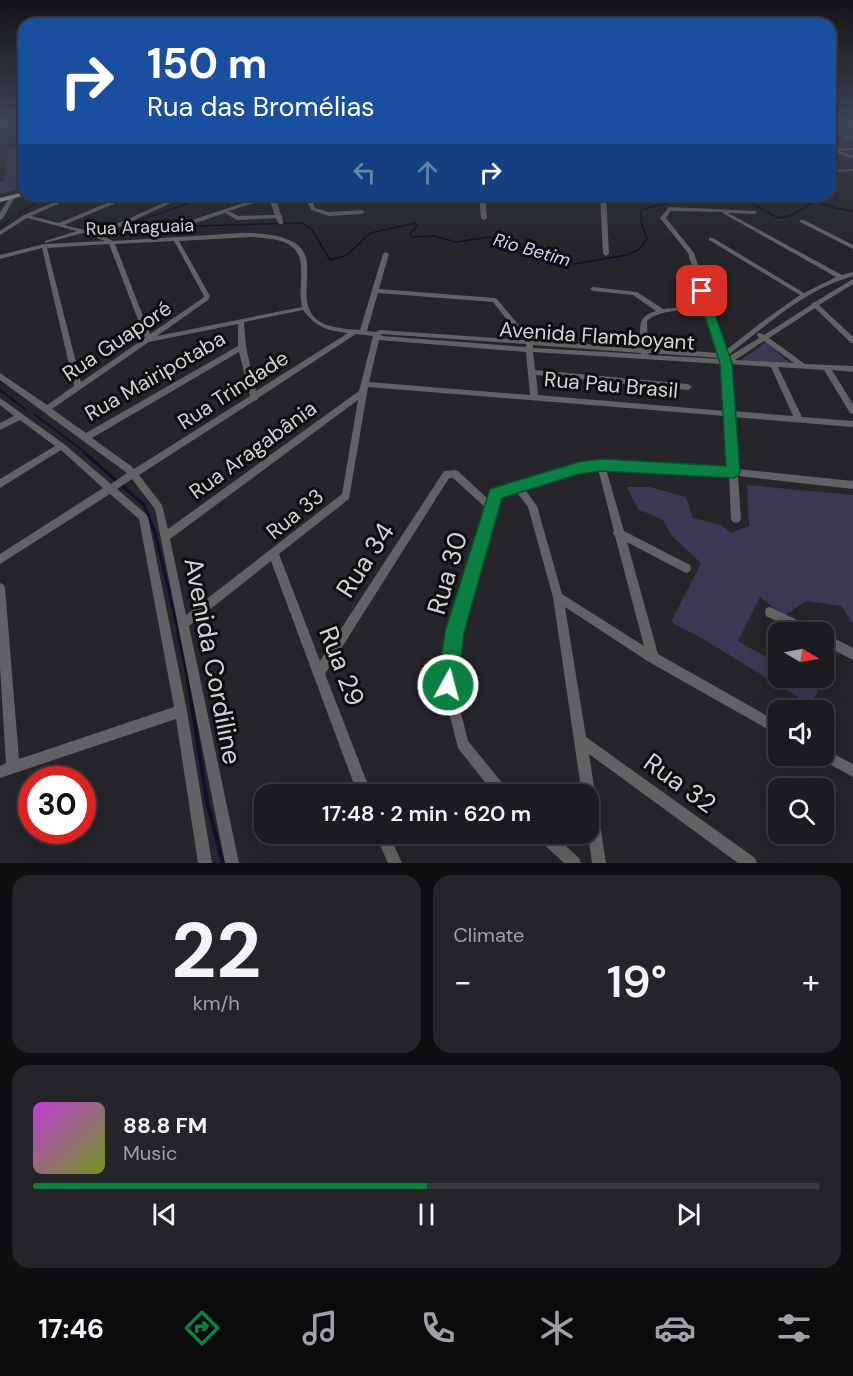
<!DOCTYPE html>
<meta charset="utf-8">
<style>
body{margin:0;font-family:"DM Sans",sans-serif;background:#252529;color:#f1f3f6;height:100vh;display:flex;flex-direction:column;font-size:22px;white-space:nowrap}
*{box-sizing:border-box;margin:0}
p{font-size:20px;color:#a0a1a5}
.icon{flex:none;width:33px;height:33px;fill:none;stroke:currentColor;stroke-width:2;stroke-linecap:round;stroke-linejoin:round}
.map{position:relative;height:863px;overflow:hidden}
.side{display:flex;flex-direction:column;gap:12px;padding:12px;background:#0f0f12;flex:1}
.side>*{flex:none}
.top-card{position:absolute;left:18px;top:18px;width:818px;height:183px;border-radius:18px;box-shadow:0 6px 24px #0002,0 0 0 2px #3a3a3e;background:#1a4fa0;color:#fff;overflow:hidden}
.needle{width:39px;rotate:100deg}
.controls{position:absolute;left:768px;top:622px;display:grid;gap:12px}
.controls a{display:grid;place-items:center;width:66px;height:66px;border-radius:12px;background:#1c1c20;box-shadow:0 6px 24px #0002,0 0 0 2px #3a3a3e;font-size:30px}
.speed{position:absolute;left:18px;top:766px;display:flex;gap:12px;font-size:30px;font-weight:700;text-align:center}
.speed>*{display:grid;place-content:center;width:78px;height:78px;border-radius:50%;background:#1c1c20;box-shadow:0 6px 24px #0002,0 0 0 2px #3a3a3e;line-height:1}
.speed .limit{border:9px solid #d22;background:#fff;color:#111}
.pin{position:absolute;display:grid;place-items:center;width:51px;height:51px;color:#fff;margin:-26px;border-radius:12px;box-shadow:0 3px 9px #0006}
.me{position:absolute;width:66px;margin:-33px;rotate:7deg;stroke-linejoin:round;filter:drop-shadow(0 0 4px #0008)}
.turn{display:flex;align-items:center;gap:21px;height:126px;padding:0 30px;font-size:27px}
.turn .icon{width:78px;height:78px;stroke-width:2.5}
.turn b{display:block;font-size:42px;line-height:51px}
.lanes{display:flex;align-items:center;height:57px;padding:0 30px;background:#0003;justify-content:center;gap:30px;direction:ltr}
.lanes .off{opacity:.35}
.big{font-size:45px;font-weight:600;line-height:1.1}
.side .tile{flex:1;display:flex;flex-direction:column;justify-content:center;gap:9px;min-width:0;padding:0 21px;border-radius:18px;background:#252529}
.side .dial{align-items:center;gap:0}
.dial b{font-size:78px;line-height:1}
.song{display:flex;align-items:center;gap:18px}
.cover{width:72px;height:72px;border-radius:9px;background:linear-gradient(135deg,hsl(290 70% 55%),hsl(80 70% 35%))}
.played{height:6px;border-radius:3px;background:linear-gradient(90deg,#0b8043 50%,#3a3a3e 50%)}
.keys{display:flex;justify-content:space-around;direction:ltr}
.heat{display:flex;justify-content:space-between;align-items:center;font-size:33px;direction:ltr}
.side .tiles{flex:1;display:grid;gap:12px;grid-template-columns:1fr 1fr}
.tile:last-child{grid-column:span 2}
.trip{position:absolute;left:254px;top:784px;width:345px;height:60px;border-radius:18px;background:#1c1c20;box-shadow:0 6px 24px #0002,0 0 0 2px #3a3a3e;font-weight:600;line-height:60px;text-align:center}
.tab-bar{display:flex;height:96px;justify-content:space-around;align-items:center;background:#0b0b0d;color:#a0a1a5}
.tab-bar .icon{width:42px;height:42px}
.tab-bar .active{color:#0b8043}
.tab-bar b{font-size:27px;color:#f1f3f6}
.map>svg:first-child{display:block}
</style>
<div class="map">
<svg width="853" height="863" viewBox="0 0 853 863">
<rect width="100%" height="100%" fill="#25252a"/>
<g fill="#3b3854">
<path d="M24,143V188L0,194V183L4,182L9,150Z"/>
<path d="M766,342L791,364L740,361Z"/>
<path d="M747,485L853,495V624L841,606L806,601L784,616L760,597L738,641L778,664V678H804L820,686L811,705L703,639L671,622L701,563L672,536L663,520L638,509L627,487H650L686,497L693,518L721,525L731,533L749,526Z"/>
</g>
<g fill="none" stroke-linecap="round" stroke-linejoin="round">
<g stroke="#130e2b" stroke-width="1.5">
<path d="M737,195L778,218L792,215L816,201L835,208L853,211"/>
<path d="M20,213L47,195"/>
<path d="M138,221L186,204L191,199L186,195"/>
<path d="M194,226L303,223L312,230L330,260L347,255L370,233L416,223L417,227L410,233L412,237L434,236L456,242L489,237L536,255L559,258L574,264L627,255L638,250L647,240L641,220V210L695,195"/>
<path d="M127,227L128,231L171,227"/>
<path d="M0,228L10,219"/>
</g>
<g stroke="#130e2b" stroke-width="2">
<path d="M0,390L25,409"/>
<path d="M35,415L81,449"/>
<path d="M83,451L88,456"/>
</g>
<path stroke="#130e2b" stroke-width="3" d="M86,454L144,505L155,533L179,634"/>
<path stroke="#130e2b" stroke-width="4" d="M178,633L186,666L207,802L223,863"/>
<g fill="#626164" fill-rule="evenodd">
<path d="M3,123H10L0,127V125Z"/>
<path d="M830,125L853,139V142L830,127Z"/>
<path d="M830,148L834,149L853,148V150L839,151L853,156V159L830,150Z"/>
<path d="M853,169V171L830,172V170Z"/>
<path d="M71,195H78L31,216L59,223L126,195H130V197L64,225L96,233L168,201L161,195H167L175,201L126,224H155L192,220L267,195H275L281,215L283,216L282,217L283,224H279L276,218L237,220L225,213L193,224L155,228L119,227L101,235L113,241C140,239 168,238 195,236C225,235 268,227 295,243C321,259 294,299 316,319C327,328 347,329 360,330L383,254L386,252L389,254L379,289L495,298L497,299L531,340L641,348C640,330 636,316 656,311L633,295L593,291L590,289L593,287L637,292L663,309L704,305L688,253L660,218L668,208L670,207L756,211L757,212L754,214L728,213L842,275L853,272V276C804,290 767,325 727,356L728,357L759,338L757,335L758,333H760L764,335L811,305L812,303L815,302L853,279V284L819,305L853,337V343H851L815,308L769,338L805,364L853,366V372L832,370L853,404V414L850,413L824,370L778,367L802,417L853,421V427L733,417L737,469L853,481V489L738,476L741,519L739,522L736,523L733,522L731,519L729,475L606,469L624,531L690,565L691,568L690,571L686,573L682,571L627,542L658,654L778,722V735L649,662L565,607L586,737L755,858L757,863H738L589,754L606,863H592L588,834V795H582L553,597L528,507L516,491L500,496L459,632L454,685L468,741L508,790L510,795H495L458,748L442,685L449,632L487,509L453,478H449L325,674L372,795H358L271,561L189,626L239,863H225L155,509L132,479L117,489L146,514L148,517L187,711L212,863H198L176,719L0,778V766L6,763L0,667V583L4,585L5,588L19,759L174,707L139,519L110,494L0,564V554L103,488L61,450L0,488V479L55,446L20,420L0,430V423L14,416L0,405V398L64,444L111,484L127,473L0,380V373L47,405L74,386L42,248L0,259V255L44,244L105,241L83,233L45,243V241L77,231L27,218L0,235V231L24,215ZM269,198L275,215L238,216L229,211ZM671,211L721,212L836,277L804,293L713,238H709V240L800,295L766,319L726,350L694,253L666,218ZM252,237C275,239 301,239 301,269C302,282 299,293 302,307L157,336L208,300L210,296L179,241ZM174,241L204,296L203,298L150,334L115,244ZM109,244L145,338L81,382L47,248ZM378,293L493,302L523,340L380,330L376,332L367,331ZM706,309L719,353L648,348L647,321C659,309 689,310 706,309ZM303,310C317,328 326,330 348,333L256,391L246,347L244,322ZM238,324V346L86,433L52,409L149,342ZM356,334L373,336L359,391L168,529L162,505L139,475L254,401L257,400L258,398ZM381,334L526,344V347L382,336ZM379,340L526,352L530,395L369,382ZM764,341L794,363L735,360ZM533,345L641,353V354L533,348ZM239,352L250,396L134,469L131,466L92,438ZM533,352L722,364L725,411L538,395L536,375L688,390L692,387L688,384L535,370ZM648,353L721,358V359L649,355ZM730,364L771,367L793,416L733,411ZM368,387L725,416L728,468L601,462L579,464L520,482H514L513,484L493,490L489,500L458,471L455,470L444,471L320,661L279,554L349,499ZM358,400L342,494L186,615L170,539ZM598,469L614,531L613,533L615,536L644,646L562,594L537,506L524,488L579,472Z"/>
<path d="M304,195H310L315,208L329,212L362,210L365,212L362,214L329,216L311,210Z"/>
<path d="M479,195H485L487,218L484,220L481,218Z"/>
<path d="M600,195H606L609,254L606,256L603,254Z"/>
<path d="M655,195H661L663,199L658,200Z"/>
<path d="M10,196L15,197L3,218L0,220V213Z"/>
<path d="M800,220H804L853,245V249L800,222Z"/>
<path d="M770,607L816,629L818,633H800L766,616L765,612L766,608Z"/>
<path d="M824,633L853,648V660L824,645Z"/>
<path d="M824,749L853,764V777L820,759L818,756H824Z"/>
<path d="M375,834H389L402,863H388Z"/>
<path d="M536,834H553L579,858L581,863H564L538,839Z"/>
</g>
<path fill="#9d9da3" fill-rule="evenodd" d="M24,192V195H26L0,202V198Z"/>
</g>
<linearGradient id="sky" x2="0" y2="1"><stop stop-color="#141417"/><stop offset="0.5" stop-color="#404655"/><stop offset="1" stop-color="#404655" stop-opacity="0"/></linearGradient>
<rect width="853" height="244" fill="url(#sky)"/>
<path fill="#0b8043" stroke="#07532c" stroke-width="1.5" d="M702,288L707,291L732,363L740,472L738,476L733,478L601,471L579,474L502,498L464,632L458,685L455,692L448,695L441,692L438,685L445,632L490,489L579,462L601,459L726,466L720,363L697,291Z"/>
<g text-anchor="middle" dominant-baseline="central" stroke-width="6" stroke-linejoin="round" paint-order="stroke">
<g font-size="18" fill="#d3d3d6" stroke="#0e0e11">
<text transform="translate(140 227) rotate(-2)">Rua Araguaia</text>
</g>
<g font-size="18" font-style="italic" fill="#d6d3f9" stroke="#0e0e11">
<text transform="translate(532 250) rotate(16)">Rio Betim</text>
</g>
<g font-size="21" fill="#d3d3d6" stroke="#0e0e11">
<text transform="translate(597 336) rotate(4)">Avenida Flamboyant</text>
<text transform="translate(117 341) rotate(-34)">Rua Guaporé</text>
<text transform="translate(155 376) rotate(-30)">Rua Mairipotaba</text>
<text transform="translate(611 385) rotate(5)">Rua Pau Brasil</text>
<text transform="translate(233 390) rotate(-33)">Rua Trindade</text>
<text transform="translate(253 450) rotate(-36)">Rua Aragabânia</text>
<text transform="translate(295 514) rotate(-39)">Rua 33</text>
</g>
<g font-size="26" fill="#d3d3d6" stroke="#0e0e11">
<text transform="translate(365 560) rotate(-57)">Rua 34</text>
<text transform="translate(447 573) rotate(-74)">Rua 30</text>
<text transform="translate(213 661) rotate(79)">Avenida Cordiline</text>
<text transform="translate(342 666) rotate(69)">Rua 29</text>
<text transform="translate(680 783) rotate(36)">Rua 32</text>
</g>
</g>
</svg>
<div class="controls">
<a><svg class="needle" viewBox="-14 -14 28 28"><path d="M0-13l5 13h-10z" fill="#e53935"/><path d="M0 13l5-13h-10z" fill="#a0a1a5"/></svg></a>
<a><svg class="icon" aria-label="sound" viewBox="0 0 24 24"><path d="M4 9h4l5-4v14l-5-4H4zM17 9q2 3 0 6"/></svg></a>
<a><svg class="icon" aria-label="search" viewBox="0 0 24 24"><circle cx="10" cy="10" r="6"/><path d="M15 15l6 6"/></svg></a>
</div>
<div class="speed"><div class="limit">30</div></div>
<div class="pin" style="left:702px;top:291px;background:#d93025"><svg class="icon" aria-label="arrive" viewBox="0 0 24 24"><path d="M6 21V4h12l-3 4 3 4H6"/></svg></div>
<svg class="me" style="left:448px;top:685px" viewBox="-20 -20 40 40"><circle r="17" fill="#0b8043" stroke="#fff" stroke-width="3"/><path d="M0-11L8 9 0 5-8 9z" fill="#fff"/></svg>
<div class="trip">17:48 · 2 min · 620 m</div>
<div class="top-card">
<div class="turn"><svg class="icon" aria-label="right" viewBox="0 0 24 24"><path d="M7 20v-9h11M14 6l5 5-5 5"/></svg><div><b>150 m</b>Rua das Bromélias</div></div>
<div class="lanes"><svg class="icon off" aria-label="left" viewBox="0 0 24 24"><path d="M17 20v-9H6M10 6l-5 5 5 5"/></svg><svg class="icon off" aria-label="ahead" viewBox="0 0 24 24"><path d="M12 20V5M6 11l6-6 6 6"/></svg><svg class="icon" aria-label="right" viewBox="0 0 24 24"><path d="M7 20v-9h11M14 6l5 5-5 5"/></svg></div>
</div>
</div>
<section class="side">
<div class="tiles">
<div class="tile dial"><b>22</b><p>km/h</p></div>
<div class="tile"><p>Climate</p>
<div class="heat"><a>−</a><b class="big">19°</b><a>+</a></div>
</div>
<div class="tile">
<div class="song"><i class="cover"></i><div><b>88.8 FM</b><p>Music</p></div></div>
<div class="played"></div>
<div class="keys"><svg class="icon" aria-label="previous" viewBox="0 0 24 24"><path d="M18 5L8 12l10 7zM5 5v14"/></svg><svg class="icon" aria-label="pause" viewBox="0 0 24 24"><path d="M8 5v14M16 5v14"/></svg><svg class="icon" aria-label="next" viewBox="0 0 24 24"><path d="M6 5l10 7-10 7zM19 5v14"/></svg></div>
</div>
</div>
</section>
<nav class="tab-bar">
<b>17:46</b>
<svg class="icon active" aria-label="directions" viewBox="0 0 24 24"><path d="M12 3l9 9-9 9-9-9zM9 14v-3h6M13 9l2 2-2 2"/></svg>
<svg class="icon" aria-label="music" viewBox="0 0 24 24"><path d="M9 18V5l10-2v13"/><circle cx="6" cy="18" r="3"/><circle cx="16" cy="16" r="3"/></svg>
<svg class="icon" aria-label="phone" viewBox="0 0 24 24"><path d="M5 4h4l2 5-3 2q2 4 5 5l2-3 5 2v4C11 20 4 13 5 4z"/></svg>
<svg class="icon" aria-label="climate" viewBox="0 0 24 24"><path d="M12 3v18M4 7l16 10M4 17L20 7"/></svg>
<svg class="icon" aria-label="car" viewBox="0 0 24 24"><path d="M5 17H2v-5l4-1 3-4h7l3 4 3 1v5h-3M9 17h6M6 11h13"/><circle cx="7" cy="17" r="2"/><circle cx="17" cy="17" r="2"/></svg>
<svg class="icon" aria-label="filters" viewBox="0 0 24 24"><path d="M4 7h16M4 17h16"/><circle cx="9" cy="7" r="2"/><circle cx="15" cy="17" r="2"/></svg>
</nav>
